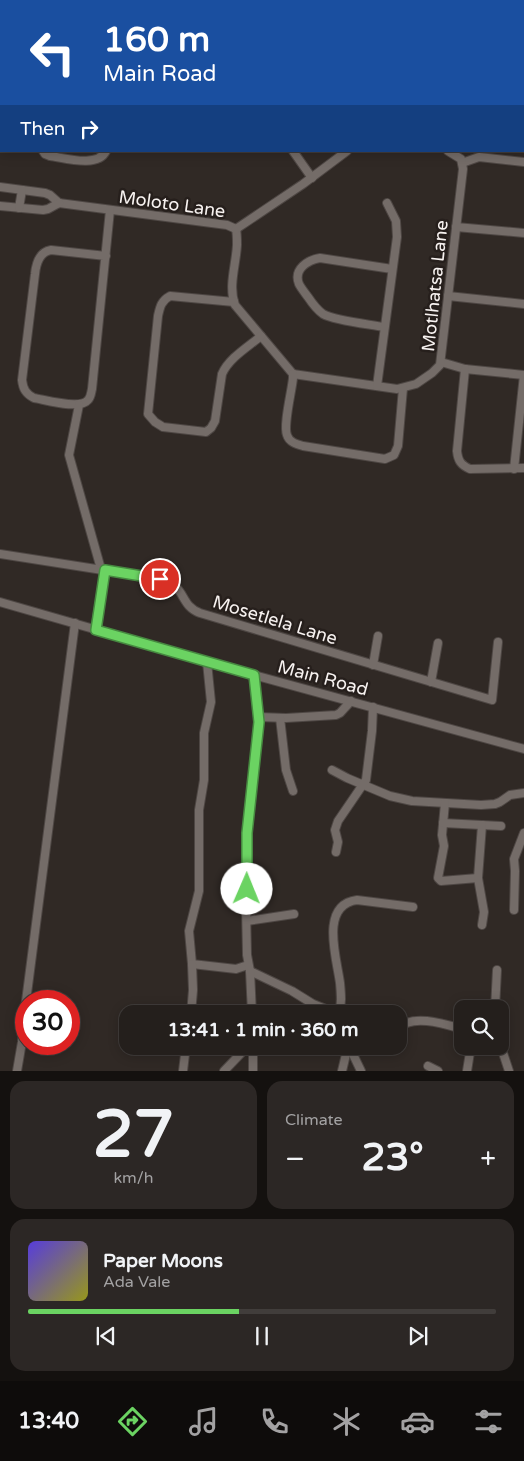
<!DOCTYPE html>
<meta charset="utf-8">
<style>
body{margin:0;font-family:"Varela Round",sans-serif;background:#2c2725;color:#f1f3f6;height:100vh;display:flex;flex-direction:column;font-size:19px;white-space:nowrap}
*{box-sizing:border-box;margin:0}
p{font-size:16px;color:#a3a2a3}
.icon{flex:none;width:28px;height:28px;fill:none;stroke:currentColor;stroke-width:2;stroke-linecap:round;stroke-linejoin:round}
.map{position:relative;height:1071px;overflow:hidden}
.sheet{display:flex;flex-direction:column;gap:10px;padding:10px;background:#14110f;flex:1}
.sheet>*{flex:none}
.hud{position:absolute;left:0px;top:0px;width:525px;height:152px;box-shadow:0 2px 12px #0003,0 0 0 1px #413d3b;background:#1a4fa0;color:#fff;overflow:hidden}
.tools{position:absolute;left:454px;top:1000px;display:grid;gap:10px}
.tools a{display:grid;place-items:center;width:55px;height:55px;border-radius:10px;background:#241f1c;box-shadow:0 2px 12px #0003,0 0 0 1px #413d3b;font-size:25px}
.speed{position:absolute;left:15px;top:990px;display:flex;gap:10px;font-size:25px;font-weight:700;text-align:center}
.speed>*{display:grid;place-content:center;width:65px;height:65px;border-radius:50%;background:#241f1c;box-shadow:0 2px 12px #0003,0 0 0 1px #413d3b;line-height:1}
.speed .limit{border:8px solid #d22;background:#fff;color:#111}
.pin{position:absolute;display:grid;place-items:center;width:42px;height:42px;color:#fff;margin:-21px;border:2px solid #fff;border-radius:50%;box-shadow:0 1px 5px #0007}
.me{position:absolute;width:55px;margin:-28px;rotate:1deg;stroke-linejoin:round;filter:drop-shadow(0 0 4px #0008)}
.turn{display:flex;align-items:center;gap:18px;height:105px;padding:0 20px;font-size:22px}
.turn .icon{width:65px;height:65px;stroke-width:2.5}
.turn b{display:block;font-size:35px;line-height:42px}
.then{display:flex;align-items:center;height:48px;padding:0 20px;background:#0003;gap:10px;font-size:19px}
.big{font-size:38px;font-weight:700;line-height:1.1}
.sheet .tile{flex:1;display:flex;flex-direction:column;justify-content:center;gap:8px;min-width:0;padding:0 18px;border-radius:15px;background:#2c2725}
.sheet .dial{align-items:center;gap:0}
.dial b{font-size:65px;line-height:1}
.song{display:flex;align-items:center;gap:15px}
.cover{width:60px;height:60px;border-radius:8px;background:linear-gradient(135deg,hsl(250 70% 55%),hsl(60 70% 35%))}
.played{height:5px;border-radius:2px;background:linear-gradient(90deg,#6bd362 45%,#413d3b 45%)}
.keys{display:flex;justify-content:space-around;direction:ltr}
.heat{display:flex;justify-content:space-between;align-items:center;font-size:28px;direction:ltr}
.sheet .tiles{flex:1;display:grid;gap:10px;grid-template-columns:1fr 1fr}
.tile:last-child{grid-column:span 2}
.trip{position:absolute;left:119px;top:1005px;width:288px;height:50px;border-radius:15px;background:#241f1c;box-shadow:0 2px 12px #0003,0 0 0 1px #413d3b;font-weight:700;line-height:50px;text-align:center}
.tabs{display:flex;height:80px;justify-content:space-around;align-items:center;background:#0e0c0b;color:#a3a2a3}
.tabs .icon{width:35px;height:35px}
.tabs .selected{color:#6bd362}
.tabs b{font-size:22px;color:#f1f3f6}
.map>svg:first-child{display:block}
</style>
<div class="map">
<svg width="524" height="1071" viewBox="0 0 524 1071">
<rect width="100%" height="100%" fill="#302925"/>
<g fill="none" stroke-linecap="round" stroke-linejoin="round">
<g stroke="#4e4744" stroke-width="10">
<g id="street">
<path d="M15,1V0"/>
<path d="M135,1L136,0"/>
<path d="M212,1V0"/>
<path d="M286,1L287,0"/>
<path d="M357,1V0"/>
<path d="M426,1L427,0"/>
<path d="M443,1L444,0"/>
<path d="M0,122L1,112"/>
<path d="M43,151L45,154L50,156C65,158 98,168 106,151"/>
<path d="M293,151L312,178"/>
<path d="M462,163L479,157L524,162"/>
<path d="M0,187L45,193L50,195L59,203"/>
<path d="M59,203L227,225L236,229"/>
<path d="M0,206L43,210L48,209L59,203"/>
<path d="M19,208L22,190"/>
<path d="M456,227L524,233"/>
<path d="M236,229C237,234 237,240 237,245C236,265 228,286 235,305L293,374"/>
<path d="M236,229L303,184L347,151"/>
<path d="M106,256L51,250C39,252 36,264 35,274L22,380C23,389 26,394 34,398C46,400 80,410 88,400C91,397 91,393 92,389L110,210"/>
<path d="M448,296L524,304"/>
<path d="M234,302L170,296C161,301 160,307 158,316L148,414L155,422L163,427L206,432L211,428L215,421L222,374C229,358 248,347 261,336"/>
<path d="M384,327C368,324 336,321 323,314C316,309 312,303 308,297C305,293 301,288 299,284C293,269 308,260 320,258L392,269"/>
<path d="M441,362L465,369L524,375"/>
<path d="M465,369L457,451C458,461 461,465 470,469L524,468"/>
<path d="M293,374L397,389L416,384L432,373L440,365L463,169L461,159L448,151"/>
<path d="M293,374V378C292,390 283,425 287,435C289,442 296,444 303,446L385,459L394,455L398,446L403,388"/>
<path d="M377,386L397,237L396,221L387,203"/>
<path d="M79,405L69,455L101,569"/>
<path d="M514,469L524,375"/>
<path d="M0,554L160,579C165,580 171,582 175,586C185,595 184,607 200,613L492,700L498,642"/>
<path d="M0,602L254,675L524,749"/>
<path d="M95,630L105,570"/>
<path d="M207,662L211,702L204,733V780L199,810V891L189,931L192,964L236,969L248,965"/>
<path d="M373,665L378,636"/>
<path d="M431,682L438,643"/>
<path d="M259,717L286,718L336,715L340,713L351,701"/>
<path d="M280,718L286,770L293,791"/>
<path d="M332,770L347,778L390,796L412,801L481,805L495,804L500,802L510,795L524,793"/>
<path d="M445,803L442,835L444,846L438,878L441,881L478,878"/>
<path d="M443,823L501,826"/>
<path d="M482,825L478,878L484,912L482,925"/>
<path d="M336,852L338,842L335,830L338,821L366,780L372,731L373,707"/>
<path d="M514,910L515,871L514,859L524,833"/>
<path d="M247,921L294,914"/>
<path d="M250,971L292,991L313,1004L338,1014"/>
<path d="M495,1009L497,970"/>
<path d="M191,1014L193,990L192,964"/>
<path d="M252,1014L250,971L247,955L246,908L247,833L259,722L254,675"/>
<path d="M339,1014C342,1003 341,994 340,983C337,959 319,905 357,900L413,907"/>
<path d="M398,1029C411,1013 445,1024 462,1029"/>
<path d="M500,1044L509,1071"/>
<path d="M349,1046L361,1071"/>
<path d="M428,1066L438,1071"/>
<path d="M17,1071L22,1042L25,1009L75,623"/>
<path d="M183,1071L186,1046"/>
<path d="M224,1071L248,1046"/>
<path d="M253,1071V1046"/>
<path d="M342,1071L348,1046"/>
<path d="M467,1071L471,1046"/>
</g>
</g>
<use href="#street" stroke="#746c68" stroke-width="8"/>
</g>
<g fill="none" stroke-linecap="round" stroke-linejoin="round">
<g stroke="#468940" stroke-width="12">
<path id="route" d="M160,579L105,570L96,630L254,675L259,722L247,833V889"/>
</g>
<use href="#route" stroke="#6bd362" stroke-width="9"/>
</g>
<g text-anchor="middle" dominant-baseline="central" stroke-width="5" stroke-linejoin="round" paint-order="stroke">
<g font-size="18" fill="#f7f2f0" stroke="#261f1c">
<text transform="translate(172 204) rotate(8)">Moloto Lane</text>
<text transform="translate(435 286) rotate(-84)">Motlhatsa Lane</text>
<text transform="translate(275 620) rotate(17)">Mosetlela Lane</text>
<text transform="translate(323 678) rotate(15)">Main Road</text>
</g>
</g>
</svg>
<div class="tools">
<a><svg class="icon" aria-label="search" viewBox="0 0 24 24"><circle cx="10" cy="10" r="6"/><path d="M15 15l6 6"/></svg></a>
</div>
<div class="speed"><div class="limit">30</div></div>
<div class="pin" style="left:160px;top:579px;background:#d93025"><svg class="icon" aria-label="arrive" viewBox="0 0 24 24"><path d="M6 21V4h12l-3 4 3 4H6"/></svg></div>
<svg class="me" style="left:247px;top:889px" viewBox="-20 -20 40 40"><circle r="19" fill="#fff"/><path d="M0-13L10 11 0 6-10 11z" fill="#6bd362"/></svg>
<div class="trip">13:41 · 1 min · 360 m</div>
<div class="hud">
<div class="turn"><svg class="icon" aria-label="left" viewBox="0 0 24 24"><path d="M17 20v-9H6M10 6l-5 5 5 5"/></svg><div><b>160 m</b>Main Road</div></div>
<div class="then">Then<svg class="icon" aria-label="right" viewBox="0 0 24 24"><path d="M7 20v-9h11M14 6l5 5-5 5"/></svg></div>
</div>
</div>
<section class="sheet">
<div class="tiles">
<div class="tile dial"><b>27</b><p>km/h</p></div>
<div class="tile"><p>Climate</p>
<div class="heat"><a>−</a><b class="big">23°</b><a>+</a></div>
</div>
<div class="tile">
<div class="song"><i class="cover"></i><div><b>Paper Moons</b><p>Ada Vale</p></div></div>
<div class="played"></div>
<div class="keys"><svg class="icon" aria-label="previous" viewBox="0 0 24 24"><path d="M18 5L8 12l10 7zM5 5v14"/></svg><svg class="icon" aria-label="pause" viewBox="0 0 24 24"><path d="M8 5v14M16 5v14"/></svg><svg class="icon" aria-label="next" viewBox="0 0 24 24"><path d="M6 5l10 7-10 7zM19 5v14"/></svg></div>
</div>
</div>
</section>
<nav class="tabs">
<b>13:40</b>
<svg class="icon selected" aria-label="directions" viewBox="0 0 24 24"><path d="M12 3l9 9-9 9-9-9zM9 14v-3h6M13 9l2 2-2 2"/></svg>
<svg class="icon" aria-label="music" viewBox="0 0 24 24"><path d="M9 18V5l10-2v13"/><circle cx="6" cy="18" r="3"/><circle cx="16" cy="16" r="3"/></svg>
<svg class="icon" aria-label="phone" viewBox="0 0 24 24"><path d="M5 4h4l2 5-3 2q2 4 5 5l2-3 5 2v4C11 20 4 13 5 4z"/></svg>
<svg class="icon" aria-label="climate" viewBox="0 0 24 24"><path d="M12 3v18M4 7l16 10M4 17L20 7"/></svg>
<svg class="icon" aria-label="car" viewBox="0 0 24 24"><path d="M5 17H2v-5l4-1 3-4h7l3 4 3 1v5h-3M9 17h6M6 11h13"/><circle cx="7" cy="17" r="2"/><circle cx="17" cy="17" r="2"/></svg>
<svg class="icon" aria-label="filters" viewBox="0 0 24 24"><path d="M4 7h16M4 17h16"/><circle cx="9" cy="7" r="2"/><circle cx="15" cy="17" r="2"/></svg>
</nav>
